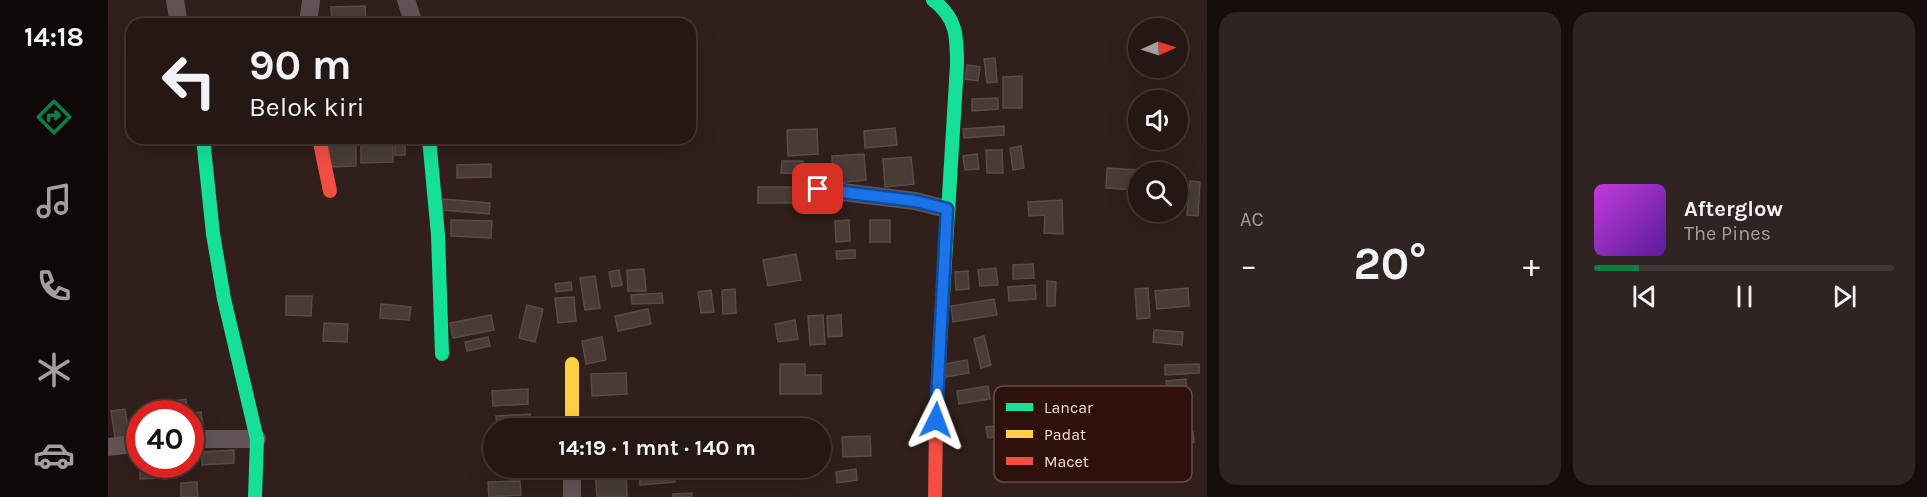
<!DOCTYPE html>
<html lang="id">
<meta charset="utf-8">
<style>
body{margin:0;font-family:Karla,sans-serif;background:#302422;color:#f1f3f6;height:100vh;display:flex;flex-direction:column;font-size:22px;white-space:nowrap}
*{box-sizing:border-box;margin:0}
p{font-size:20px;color:#a39fa0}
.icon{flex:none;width:33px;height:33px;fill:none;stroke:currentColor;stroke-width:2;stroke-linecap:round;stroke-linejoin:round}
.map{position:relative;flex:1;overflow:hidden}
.side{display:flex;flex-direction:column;gap:12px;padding:12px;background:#140d0b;width:720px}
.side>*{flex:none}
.guide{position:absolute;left:18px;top:18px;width:570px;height:126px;border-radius:18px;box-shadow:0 6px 24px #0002,0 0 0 2px #413634;background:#241714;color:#f1f3f6;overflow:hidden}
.needle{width:39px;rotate:87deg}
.tools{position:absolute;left:1020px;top:18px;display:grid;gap:12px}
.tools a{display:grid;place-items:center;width:60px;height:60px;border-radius:50%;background:#241714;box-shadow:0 6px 24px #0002,0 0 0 2px #413634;font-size:30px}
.speed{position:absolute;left:18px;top:400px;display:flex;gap:12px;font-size:30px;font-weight:700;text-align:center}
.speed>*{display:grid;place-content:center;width:78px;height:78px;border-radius:50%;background:#241714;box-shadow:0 6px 24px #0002,0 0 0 2px #413634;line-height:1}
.speed .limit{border:9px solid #d22;background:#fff;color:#111}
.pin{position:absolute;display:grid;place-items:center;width:51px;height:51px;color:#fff;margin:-26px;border-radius:12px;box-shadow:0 3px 9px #0006}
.me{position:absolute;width:66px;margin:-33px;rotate:3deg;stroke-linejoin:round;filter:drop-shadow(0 0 4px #0008)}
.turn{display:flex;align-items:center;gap:21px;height:126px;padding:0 24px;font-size:27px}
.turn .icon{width:78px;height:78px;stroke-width:2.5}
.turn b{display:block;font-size:42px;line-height:51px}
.big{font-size:45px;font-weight:700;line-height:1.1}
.side .tile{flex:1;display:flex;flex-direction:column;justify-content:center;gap:9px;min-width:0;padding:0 21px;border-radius:18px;background:#302422}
.song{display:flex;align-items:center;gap:18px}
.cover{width:72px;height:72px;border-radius:9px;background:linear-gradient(135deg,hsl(290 70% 55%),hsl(270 70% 35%))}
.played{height:6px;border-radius:3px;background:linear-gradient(90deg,#0b8043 15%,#413634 15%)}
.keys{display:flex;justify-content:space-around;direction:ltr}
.heat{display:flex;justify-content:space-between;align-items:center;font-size:33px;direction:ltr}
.side .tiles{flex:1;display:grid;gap:12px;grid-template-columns:repeat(2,1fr)}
.trip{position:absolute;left:375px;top:418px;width:348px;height:60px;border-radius:30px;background:#241714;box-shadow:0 6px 24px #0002,0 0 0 2px #413634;font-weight:700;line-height:60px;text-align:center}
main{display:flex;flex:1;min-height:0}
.menu{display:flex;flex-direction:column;width:108px;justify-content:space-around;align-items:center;background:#0e0908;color:#a39fa0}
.menu .icon{width:42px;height:42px}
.menu .active{color:#0b8043}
.menu b{font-size:27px;color:#f1f3f6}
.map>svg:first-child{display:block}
</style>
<main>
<nav class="menu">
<b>14:18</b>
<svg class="icon active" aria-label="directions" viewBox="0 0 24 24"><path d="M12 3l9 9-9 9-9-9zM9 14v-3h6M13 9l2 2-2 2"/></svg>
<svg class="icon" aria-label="music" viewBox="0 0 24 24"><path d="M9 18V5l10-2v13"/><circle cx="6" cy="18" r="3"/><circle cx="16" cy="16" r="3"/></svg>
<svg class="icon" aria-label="phone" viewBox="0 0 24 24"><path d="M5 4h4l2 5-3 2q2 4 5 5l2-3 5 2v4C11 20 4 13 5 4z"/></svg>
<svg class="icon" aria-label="climate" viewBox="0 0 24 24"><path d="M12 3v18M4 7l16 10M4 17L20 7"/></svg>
<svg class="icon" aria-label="car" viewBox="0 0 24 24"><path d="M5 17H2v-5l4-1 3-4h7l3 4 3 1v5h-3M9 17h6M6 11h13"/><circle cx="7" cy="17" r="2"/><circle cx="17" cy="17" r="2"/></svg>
</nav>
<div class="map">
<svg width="1099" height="497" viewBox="0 0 1099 497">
<rect width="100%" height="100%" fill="#301f1b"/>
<g fill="#493c36" stroke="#594c46" stroke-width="1.5">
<path d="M257,6L258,24H224L223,7Z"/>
<path d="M887,58L889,82L879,83L876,59Z"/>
<path d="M859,65L872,67L870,81L857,79Z"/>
<path d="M914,76V108H895V77Z"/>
<path d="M890,98V109L864,111V99Z"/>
<path d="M896,126V135L856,138L855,129Z"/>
<path d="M787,128L789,145L757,148L756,131Z"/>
<path d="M709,129L710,154L680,156L679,130Z"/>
<path d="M221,138H248V166L221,167Z"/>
<path d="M253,138H285V162L253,163Z"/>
<rect x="287" y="138" width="10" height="17"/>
<path d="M913,146L916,168L905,170L902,148Z"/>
<path d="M878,150H894L895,173H879Z"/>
<path d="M756,154L758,180L726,183L724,156Z"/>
<path d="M869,154L871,169L857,170L855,156Z"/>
<path d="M803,157L806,184L777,187L775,159Z"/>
<path d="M674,161H695L694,174L673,173Z"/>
<path d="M383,164V177L349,178V165Z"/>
<path d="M999,168L1031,170L1029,190L998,188Z"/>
<path d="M1070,178H1075L1072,211L1070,210Z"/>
<path d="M1082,181L1092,182L1090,216L1079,215Z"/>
<rect x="650" y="187" width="40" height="16"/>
<path d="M335,199L382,203L381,214L334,210Z"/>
<path d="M954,200L955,234L936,233L937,215L921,216L920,202Z"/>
<path d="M343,220L384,221L383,238L343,236Z"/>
<path d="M741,220L742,241L728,242L727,221Z"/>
<rect x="762" y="220" width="20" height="22"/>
<path d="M747,250V258L729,259L728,251Z"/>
<path d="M688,254L693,280L660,286L655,260Z"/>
<path d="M925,264L926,278L905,279V265Z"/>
<path d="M888,268L890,285L872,286L870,270Z"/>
<path d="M536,269L538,291H520L519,270Z"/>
<path d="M511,270L514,285L504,287L501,272Z"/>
<path d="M860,271L861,289L848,290L847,272Z"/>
<path d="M487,276L492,308L477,310L472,278Z"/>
<path d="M939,281L948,282L947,306H939Z"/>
<path d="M463,282L464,290L448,292L447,284Z"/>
<path d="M927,285L928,299L901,301L900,287Z"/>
<path d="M1040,288L1042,318L1029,319L1027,289Z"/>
<path d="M1080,288L1081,306L1049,309L1047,291Z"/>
<path d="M627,289L628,313L615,314L614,290Z"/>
<path d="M603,290L606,312L593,313L590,292Z"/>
<path d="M554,293L555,303L524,304L523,295Z"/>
<path d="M178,296H204L203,316L178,315Z"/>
<path d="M466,297L468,321L450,323L447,298Z"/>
<path d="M886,299L889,315L845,322L843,306Z"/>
<path d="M273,304L303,307L301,320L272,318Z"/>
<path d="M419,305L435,309L427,342L411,338Z"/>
<path d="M540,309L543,324L510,331L507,316Z"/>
<path d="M383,315L386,330L345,338L342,323Z"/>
<path d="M715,315L717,344L702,345L700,316Z"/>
<path d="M733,315L734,336L720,337L719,316Z"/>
<path d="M687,320L690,339L670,342L667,324Z"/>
<path d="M216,323L240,324L239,342L215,341Z"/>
<path d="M1046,330L1075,332L1074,345L1045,342Z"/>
<path d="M876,336L883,365L873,368L866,339Z"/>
<path d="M380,337L382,346L359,351L357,342Z"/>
<path d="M494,337L498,360L478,364L474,341Z"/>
<path d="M859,360L861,373L838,377L836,364Z"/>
<path d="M672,364H697V375H713V394H672Z"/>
<path d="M1091,364V373L1057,375V365Z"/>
<path d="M518,373L519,394L484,396L483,374Z"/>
<path d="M1078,379L1079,393L1060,396L1058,381Z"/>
<path d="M880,386L882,399L851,404L849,391Z"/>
<path d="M420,389V404L385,406L384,391Z"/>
<path d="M894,395L900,415L891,418L886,398Z"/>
<path d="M78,399L79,413L93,412L95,426L82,427V414H60L59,402Z"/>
<path d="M17,409L22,441L8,443L3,411Z"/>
<path d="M422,414V423L389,425L388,416Z"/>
<path d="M499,418H528L527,429H482V425H498Z"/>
<path d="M901,424L903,435L880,438L878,427Z"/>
<path d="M1085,432L1086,442L1068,444L1072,476L1059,477L1054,434Z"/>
<path d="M762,436L763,456L735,457L734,437Z"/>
<path d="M126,450V463L94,465V452Z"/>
<path d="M32,465H50L51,478L32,479Z"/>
<path d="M545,468H565L567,482L532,485L531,469Z"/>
<path d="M518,469L519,497H489L487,471Z"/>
<path d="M748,469L749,480L729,483L728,472Z"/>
<path d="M412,481L413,495L381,497L380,482Z"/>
<path d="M89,482L90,497H73V483Z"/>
<path d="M584,493V497H565V494Z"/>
</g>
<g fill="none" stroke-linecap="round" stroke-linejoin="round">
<g stroke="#625456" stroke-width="18">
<path d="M67,0L71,24"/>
<path d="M298,0L306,24"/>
<path d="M200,24L203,0"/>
<path d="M710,189L807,201L839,209"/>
<path d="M82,439H149"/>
<path d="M0,447L32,443"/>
<path d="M464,497V468"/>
</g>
<g stroke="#16e098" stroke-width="14">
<path d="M825,0C849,18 849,37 849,65L832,343"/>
<path d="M95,138L105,234L116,299L149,439L147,497"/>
<path d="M321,138L330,235L334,354"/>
</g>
<path stroke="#ffcf43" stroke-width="14" d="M464,364V429"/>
<g stroke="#f24e42" stroke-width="14">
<path d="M211,138L222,191"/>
<path d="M827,497L828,420L832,343"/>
</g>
</g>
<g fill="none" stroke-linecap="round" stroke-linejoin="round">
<g stroke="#114b97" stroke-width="15">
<path id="route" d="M710,189L807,201L839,209L828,420"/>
</g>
<use href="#route" stroke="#1a73e8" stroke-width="10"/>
</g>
<rect x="886" y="386" width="198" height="96" rx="9" fill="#2d110a" stroke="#684e48" stroke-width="1.5"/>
<rect x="898" y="403" width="27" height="8" fill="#16e098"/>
<rect x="898" y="430" width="27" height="8" fill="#ffcf43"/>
<rect x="898" y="457" width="27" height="8" fill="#f24e42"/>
<g font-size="16" fill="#f1dcd7">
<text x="936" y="413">Lancar</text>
<text x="936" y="440">Padat</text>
<text x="936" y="467">Macet</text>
</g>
</svg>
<div class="tools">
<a><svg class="needle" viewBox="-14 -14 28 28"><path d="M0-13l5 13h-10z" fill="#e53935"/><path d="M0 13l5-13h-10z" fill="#a39fa0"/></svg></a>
<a><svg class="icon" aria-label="sound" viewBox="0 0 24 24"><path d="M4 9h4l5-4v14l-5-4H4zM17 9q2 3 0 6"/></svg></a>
<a><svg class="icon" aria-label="search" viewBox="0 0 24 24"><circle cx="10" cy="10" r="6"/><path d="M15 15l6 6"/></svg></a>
</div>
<div class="speed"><div class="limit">40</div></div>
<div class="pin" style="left:710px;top:189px;background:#d93025"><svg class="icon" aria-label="arrive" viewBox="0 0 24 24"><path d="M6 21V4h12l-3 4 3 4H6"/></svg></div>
<svg class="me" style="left:828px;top:420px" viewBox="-20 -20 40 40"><path d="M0-17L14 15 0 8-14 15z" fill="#1a73e8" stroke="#fff" stroke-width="4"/></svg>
<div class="trip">14:19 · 1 mnt · 140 m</div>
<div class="guide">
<div class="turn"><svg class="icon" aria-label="left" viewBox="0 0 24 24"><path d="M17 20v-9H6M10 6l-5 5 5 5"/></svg><div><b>90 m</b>Belok kiri</div></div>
</div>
</div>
<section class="side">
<div class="tiles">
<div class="tile"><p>AC</p>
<div class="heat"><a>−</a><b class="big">20°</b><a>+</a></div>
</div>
<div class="tile">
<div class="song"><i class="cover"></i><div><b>Afterglow</b><p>The Pines</p></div></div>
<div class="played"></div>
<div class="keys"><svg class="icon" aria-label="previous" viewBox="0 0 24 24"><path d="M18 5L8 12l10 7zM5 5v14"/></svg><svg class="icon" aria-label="pause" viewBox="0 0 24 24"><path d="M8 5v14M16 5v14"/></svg><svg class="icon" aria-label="next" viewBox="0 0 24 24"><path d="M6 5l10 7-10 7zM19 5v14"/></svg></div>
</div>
</div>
</section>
</main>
